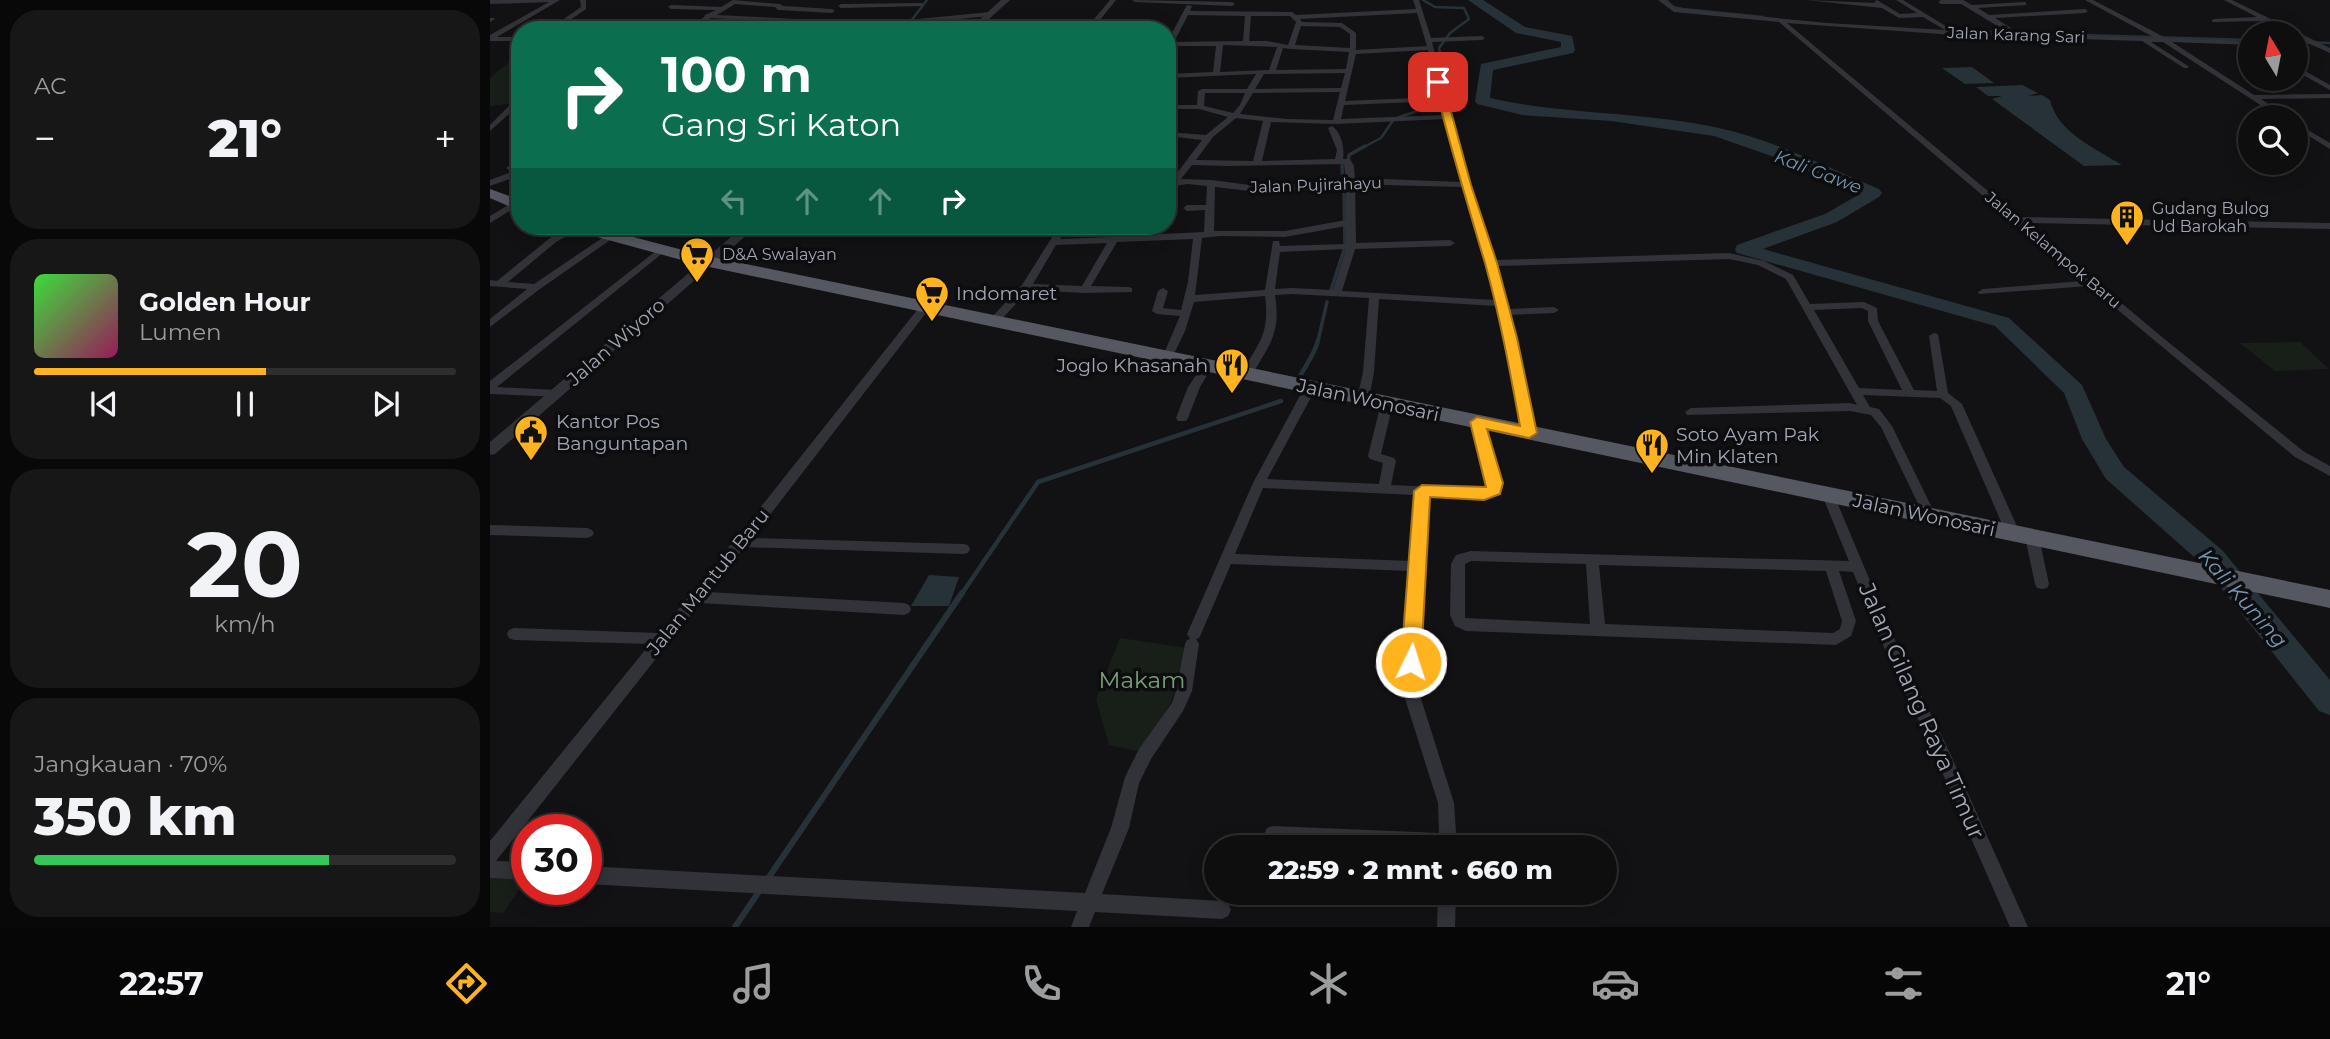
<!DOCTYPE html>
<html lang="id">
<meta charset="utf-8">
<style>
body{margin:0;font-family:Montserrat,sans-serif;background:#171718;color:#f1f3f6;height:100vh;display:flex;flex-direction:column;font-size:26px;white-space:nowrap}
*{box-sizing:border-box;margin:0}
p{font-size:23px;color:#9b9c9e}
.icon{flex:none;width:38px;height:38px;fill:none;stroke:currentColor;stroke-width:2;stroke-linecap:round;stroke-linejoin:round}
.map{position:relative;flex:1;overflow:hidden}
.side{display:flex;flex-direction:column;gap:10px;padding:10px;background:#080808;width:490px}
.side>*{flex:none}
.guide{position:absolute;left:21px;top:21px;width:665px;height:214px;border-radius:28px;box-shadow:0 4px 18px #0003,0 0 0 2px #2e2e2f;background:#0b6e4f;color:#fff;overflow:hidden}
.needle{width:46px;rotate:350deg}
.buttons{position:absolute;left:1748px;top:21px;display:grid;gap:14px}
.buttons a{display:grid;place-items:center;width:70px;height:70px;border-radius:50%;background:#0e0e0f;box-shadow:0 4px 18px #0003,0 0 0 2px #2e2e2f;font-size:35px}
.speed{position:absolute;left:21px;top:814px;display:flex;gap:14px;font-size:35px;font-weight:700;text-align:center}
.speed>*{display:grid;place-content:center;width:91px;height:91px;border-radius:50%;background:#0e0e0f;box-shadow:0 4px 18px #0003,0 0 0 2px #2e2e2f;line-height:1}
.speed .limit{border:10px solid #d22;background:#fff;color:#111}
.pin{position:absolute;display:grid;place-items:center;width:60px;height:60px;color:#fff;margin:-30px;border-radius:14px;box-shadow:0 4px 10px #0006}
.me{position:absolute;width:77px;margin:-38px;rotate:4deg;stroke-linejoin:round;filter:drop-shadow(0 0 5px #0008)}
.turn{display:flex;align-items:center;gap:24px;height:147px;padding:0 35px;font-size:32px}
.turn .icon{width:91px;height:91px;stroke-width:2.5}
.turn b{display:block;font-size:49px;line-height:60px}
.lanes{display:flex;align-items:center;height:66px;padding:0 35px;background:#0003;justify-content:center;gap:35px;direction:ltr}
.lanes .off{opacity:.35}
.big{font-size:52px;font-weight:800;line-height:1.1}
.side .card{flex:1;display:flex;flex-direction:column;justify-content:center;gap:10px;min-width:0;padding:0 24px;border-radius:28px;background:#171718}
.side .dial{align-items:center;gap:0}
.dial b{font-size:91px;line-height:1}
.song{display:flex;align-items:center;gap:21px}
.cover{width:84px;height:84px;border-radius:10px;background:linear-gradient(135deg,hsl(120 70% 55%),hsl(330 70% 35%))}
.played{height:7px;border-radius:4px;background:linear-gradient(90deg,#ffb31e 55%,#2e2e2f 55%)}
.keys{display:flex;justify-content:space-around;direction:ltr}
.heat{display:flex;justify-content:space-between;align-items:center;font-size:38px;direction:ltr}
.charge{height:10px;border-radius:5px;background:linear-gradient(90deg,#34c759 70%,#2e2e2f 0)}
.trip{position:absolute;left:714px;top:835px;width:413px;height:70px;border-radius:35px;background:#0e0e0f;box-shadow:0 4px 18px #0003,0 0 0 2px #2e2e2f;font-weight:800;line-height:70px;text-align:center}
.tabs{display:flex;height:112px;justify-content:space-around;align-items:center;background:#060606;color:#9b9c9e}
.tabs .icon{width:49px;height:49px}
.tabs .current{color:#ffb31e}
.tabs b{font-size:32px;color:#f1f3f6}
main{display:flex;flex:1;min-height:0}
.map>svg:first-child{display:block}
</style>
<main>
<section class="side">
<div class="card"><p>AC</p>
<div class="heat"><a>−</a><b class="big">21°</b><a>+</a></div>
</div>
<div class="card">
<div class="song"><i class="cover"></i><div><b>Golden Hour</b><p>Lumen</p></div></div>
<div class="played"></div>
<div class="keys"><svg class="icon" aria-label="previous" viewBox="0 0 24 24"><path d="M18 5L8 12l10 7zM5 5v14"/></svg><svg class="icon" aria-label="pause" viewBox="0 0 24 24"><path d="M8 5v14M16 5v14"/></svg><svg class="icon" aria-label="next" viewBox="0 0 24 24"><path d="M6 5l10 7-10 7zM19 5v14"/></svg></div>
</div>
<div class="card dial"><b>20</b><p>km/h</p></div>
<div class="card"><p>Jangkauan · 70%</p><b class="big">350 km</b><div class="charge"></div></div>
</section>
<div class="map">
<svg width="1840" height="927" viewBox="0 0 1840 927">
<rect width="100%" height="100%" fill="#121214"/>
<g fill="#181f19">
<path d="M30,53V99L23,103L0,106V78Z"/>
<path d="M1810,342L1839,369L1785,371L1750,343Z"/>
<path d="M630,638L697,648C688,688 678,722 647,751L619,745L606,699Z"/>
<path d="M0,878L36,880L13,913L0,912Z"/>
</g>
<g fill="#273138">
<path d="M1482,67L1504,83L1475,84L1452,68Z"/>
<path d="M1532,85L1548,93L1538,96L1552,95L1560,100C1567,132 1606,149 1632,165L1594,166L1502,99L1512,96H1498L1486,87Z"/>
<path d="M439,575L469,577L459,606H421Z"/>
</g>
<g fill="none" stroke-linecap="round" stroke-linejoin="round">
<g stroke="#273138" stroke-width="2.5">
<path d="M933,0L945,7L974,8L979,19L960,33L949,48L960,96"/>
<path d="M1176,0L1183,7L1193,9L1273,17"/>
<path d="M414,30L437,0"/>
<path d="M1496,32L1760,40"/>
<path d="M1806,42L1840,43"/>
<path d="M872,148L891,138L904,119L953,102"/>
</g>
<g stroke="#273138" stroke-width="3.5">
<path d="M858,162L859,155L875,146"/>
<path d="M852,165L853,184"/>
<path d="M854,192L855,244"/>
<path d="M841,290L854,250"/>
<path d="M828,341L837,302"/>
</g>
<g stroke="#273138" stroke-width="4.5">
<path d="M807,382C814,367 825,355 828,340"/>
<path d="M471,595L548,482L791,401"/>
</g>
<g stroke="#273138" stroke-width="6">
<path d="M277,880L472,593"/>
<path d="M245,927L270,890"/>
</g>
<path fill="#273138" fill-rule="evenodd" d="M978,0H993L1035,27L1082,36L1085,50L1083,53L1003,70L1000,98C1075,115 1153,111 1229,128C1284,140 1337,167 1389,189L1392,193L1389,197L1347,222L1273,249L1519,318L1592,385L1616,439L1634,467L1732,550L1840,680V715L1829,711L1712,564L1616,479L1592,439L1574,393L1505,326L1247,253L1245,249L1247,245L1335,214L1370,194L1290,159L1224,136L1121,121L1032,115L987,104L985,101L991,64L1071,47V42L1026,33Z"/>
<g fill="#323339" fill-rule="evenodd">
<path d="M0,0H70L7,37H30V41H0V35L59,2L0,4Z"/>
<path d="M90,0H96V9L66,30H58L91,7Z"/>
<path d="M243,0L290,4L293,6L342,9L345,11L342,13L288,10L285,7L245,4L227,15L386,23L500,12L503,14L500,16L386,27L221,18L202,30H194L214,17L215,15L226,10L181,9L178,7L181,5L231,7Z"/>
<path d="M620,0H626L602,30H595Z"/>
<path d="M642,0L742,2L745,4L742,6L645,2Z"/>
<path d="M923,0H929L941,38L992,36L995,38L992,40L942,42L979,185L1005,260L1239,253L1274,261L1303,275L1320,304L1374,302L1387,308L1388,321L1424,390L1447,391L1439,336L1444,333L1448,334L1458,393L1472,404L1530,533L1528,536H1518L1516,533L1461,406L1450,398L1373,395L1380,407L1389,409L1402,426L1446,516L1445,519H1435L1434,516L1391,427L1381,415L1360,411L1197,415L1195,412L1201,408L1360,403L1367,405L1296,279L1268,265L1239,259L1007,266L1018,309L1064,307L1069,310L1064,313L1019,315L1045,433L1039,437L1033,433L1007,306L889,299L884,372L879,399L873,403L867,399L873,372L879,298L802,294L785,295C791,334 780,343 762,375L756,378L750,375C769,343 780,334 775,296L704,302L695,331L681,360H673L672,358L690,316L667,314L662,311L668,291L673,288L678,291L673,308L691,310L698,282L703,239L627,242L601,286L638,287L642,288V292L594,293L539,290L507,324H499V320L532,285L569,226H578L570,239L620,237L624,226H633L629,236L714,232L715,210L697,211L693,208L697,205H716L717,186L698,184L677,187V181H681L712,140L677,136V132L716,135L738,117L709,109H677V105H707L708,91L712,89H757L766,74L677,78V74L723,72L726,46H682L677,51V42L697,5L702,6L700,11L802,12L806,15L926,9ZM927,13L937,46L866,50V33L852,23L812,22L810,19ZM698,15L755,16L753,41L684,42ZM761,16H800L806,22L798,45L777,41H759ZM811,26L850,27L860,34V48L805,45ZM733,45L787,47L779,70L730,72ZM793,48L801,49L859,52L856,69L786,70ZM938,50L949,97L855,101L866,54ZM855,73L851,88L765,89L774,74ZM850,92L843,120L797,119L750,114L763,93ZM715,93H755L750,105L743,113L714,106ZM950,101L954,115L851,119L854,105ZM746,118L773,121L763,161L706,160L723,137ZM955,119L970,182L894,179L865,181L864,166L860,159H853C855,148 851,132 842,126L838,128L847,150L845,159L772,161L781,122L846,124ZM854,164L856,182L768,186L721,180L691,179L702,165L738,166ZM894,185L972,187L996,263L1005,300L852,291L865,249L960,246L965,243L960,240L866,243L865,186ZM725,187L768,192L856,187V220L795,231H724ZM856,226V244L790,246L789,241H783L775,290L705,295L712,238L730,236L795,237ZM617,243L592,286L543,284L566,245ZM856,249L843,290L802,288L785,289L790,252ZM1372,308L1378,311V321L1412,390L1369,388L1324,310Z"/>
<path d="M1168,0H1175L1186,8L1337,23L1455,30L1433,17L1409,18L1392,8L1316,0L1385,3L1384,2L1387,0L1410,14L1427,13L1406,0H1413L1464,31L1519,33L1471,4H1451L1448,2L1451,0H1473L1482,5L1535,2L1537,5L1488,8L1499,15L1595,9L1598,11L1595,13L1505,18L1529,33L1665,38L1595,0H1603L1676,38L1760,41V45L1682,42L1764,95L1840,94V98L1771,99L1798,117H1789L1673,42H1661L1698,66V68H1694L1652,41L1464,35L1297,23L1529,217L1840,223V229L1536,223L1672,337L1813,451L1840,466V476L1805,457L1599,286L1489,294L1488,292L1493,289L1593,281L1289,22L1184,12Z"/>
<path d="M1734,0H1742L1840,48V53L1806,38V33H1798L1773,21L1722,22V20L1724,19L1767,17Z"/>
<path d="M432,3L434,6L351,8L348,6L351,4Z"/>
<path d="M0,18H4L5,19L0,22Z"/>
<path d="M1806,66L1840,85V90L1806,71Z"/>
<path d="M27,98H30V104L0,131V125Z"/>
<path d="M1806,123L1840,143V149L1806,128Z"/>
<path d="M27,159H30V165L26,168L30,170V175L0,186V180L21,172L16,168Z"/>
<path d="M25,201L29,204L28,206L0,223V216Z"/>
<path d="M83,226L93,227L66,242L18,282L44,284L118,234H124L126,236L50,289L0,327V319L37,289L0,286V280L7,281L60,238Z"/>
<path d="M171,247L174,248V252L7,387L66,390L72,394L70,397L0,394V381Z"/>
<path d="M435,304L439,305V309L262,538L473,544L478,545L480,549L478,553L473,554L254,547L218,592L414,603L419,605L421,609L419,613L414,615L210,603L6,861L37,862V880L0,878V841L160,644L24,640L19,638L17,634L19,630L24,628L169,633L242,543L243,539L247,537L431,305Z"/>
<path d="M717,364L722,367L710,387L698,418L696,421H688L686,418L698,387L713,365Z"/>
<path d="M820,384L826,388L777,479L889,484L893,463L880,459L878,456L891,403L897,399L903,403L891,454L904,458L906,461L901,485L993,489L999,487L981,422L987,418L993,422L1011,487L1008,493L994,498L938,496L927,686L964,803L967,847H888L783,842L777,840L774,834L777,828L783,826L949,833L948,803L911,686L920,571L741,564L711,634L709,638L706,639L709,644L702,691L693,711L661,759L649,783L639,828L612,894L732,901L738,904L741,910L738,916L732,919L605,912L599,927H581L587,911L96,884V866L595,893L621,828L635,777L649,749L682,703L686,691L695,644L697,640L700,639L697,634L763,483L814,388ZM773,488L925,495L921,561L745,554Z"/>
<path d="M1338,491L1344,495L1415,664L1453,738L1538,927H1520L1438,740L1401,664L1363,572L1349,571L1366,621L1361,636L1346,645L976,631L965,626L960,615L961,564L966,555L981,551L1359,561L1332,495ZM981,561L1096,564L1100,624L975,618V564ZM1109,565L1336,571L1352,621L1350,629L1343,633L1115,624Z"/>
<path d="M0,525L97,528L102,530L104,533L102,536L97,538L0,535Z"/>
<path d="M1542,532L1547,534L1549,537L1559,584L1557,588L1552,589L1547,588L1545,584L1535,537L1537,534Z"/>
<path d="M948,892H966L965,927H947Z"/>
</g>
<g fill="#323339" fill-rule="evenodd">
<path d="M511,0H520L487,30H478Z"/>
<path d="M254,226H267L5,454L0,455V442Z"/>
</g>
<g fill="#565861" fill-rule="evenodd">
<path d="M0,189L30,200V211L0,198Z"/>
<path d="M76,226H101L212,255L1840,590V608L210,265L78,229Z"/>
</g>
</g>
<path fill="#ffb31e" stroke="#a67414" stroke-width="2" d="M948,79L953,82L981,185L1007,263L1027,338L1047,433L1039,438L997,429L1013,483L1010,494L994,500L940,497L931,662L928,668L921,670L914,668L911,662L924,491L932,485L996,487L980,422L987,417L1030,426C1020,371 1010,317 995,263C977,203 959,143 944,82Z"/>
<defs>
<g id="building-pin" transform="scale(1.75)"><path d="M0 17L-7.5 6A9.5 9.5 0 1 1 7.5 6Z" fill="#ffb31e" stroke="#0d0d0f"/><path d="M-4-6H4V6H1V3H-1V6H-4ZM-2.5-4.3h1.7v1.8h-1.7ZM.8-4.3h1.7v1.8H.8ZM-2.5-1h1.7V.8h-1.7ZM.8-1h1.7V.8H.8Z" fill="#111"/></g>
<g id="supermarket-pin" transform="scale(1.75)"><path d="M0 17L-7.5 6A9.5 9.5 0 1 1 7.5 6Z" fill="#ffb31e" stroke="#0d0d0f"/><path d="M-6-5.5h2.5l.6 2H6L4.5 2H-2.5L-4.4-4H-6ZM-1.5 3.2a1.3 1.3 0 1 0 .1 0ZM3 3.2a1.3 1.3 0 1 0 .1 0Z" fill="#111"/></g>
<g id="restaurant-pin" transform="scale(1.75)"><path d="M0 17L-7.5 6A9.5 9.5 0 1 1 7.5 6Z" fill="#ffb31e" stroke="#0d0d0f"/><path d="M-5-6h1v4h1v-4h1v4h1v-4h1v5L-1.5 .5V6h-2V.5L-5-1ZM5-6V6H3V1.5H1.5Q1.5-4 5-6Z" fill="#111"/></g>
<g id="civic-pin" transform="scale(1.75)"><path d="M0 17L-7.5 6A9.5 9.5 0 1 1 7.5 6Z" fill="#ffb31e" stroke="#0d0d0f"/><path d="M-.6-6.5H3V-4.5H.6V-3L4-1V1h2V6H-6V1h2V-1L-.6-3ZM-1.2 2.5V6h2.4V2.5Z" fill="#111"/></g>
</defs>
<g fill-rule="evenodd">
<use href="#building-pin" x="1637" y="217"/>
<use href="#supermarket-pin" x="207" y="254"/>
<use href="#supermarket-pin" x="442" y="293"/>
<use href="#restaurant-pin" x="742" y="365"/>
<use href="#civic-pin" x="41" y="432"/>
<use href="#restaurant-pin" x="1162" y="445"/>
</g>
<g text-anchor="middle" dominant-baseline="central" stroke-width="7" stroke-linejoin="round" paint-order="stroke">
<g font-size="16" fill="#a2a8b6" stroke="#0d0d0f">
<text transform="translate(1526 35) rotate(2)">Jalan Karang Sari</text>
<text transform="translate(826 185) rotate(-2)">Jalan Pujirahayu</text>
<text transform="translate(1563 250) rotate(40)">Jalan Kelampok Baru</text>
</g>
<g font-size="16" fill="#a2a8b6" stroke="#0d0d0f" text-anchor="start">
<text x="1662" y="208">Gudang Bulog<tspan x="1662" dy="18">Ud Barokah</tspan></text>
<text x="232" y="254">D&amp;A Swalayan</text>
</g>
<g font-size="18" font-style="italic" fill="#7597b4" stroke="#0d0d0f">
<text transform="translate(1328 172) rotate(21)">Kali Gawe</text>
</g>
<g font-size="19" fill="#a2a8b6" stroke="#0d0d0f" text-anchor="start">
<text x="466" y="293">Indomaret</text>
<text x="718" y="365" text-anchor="end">Joglo Khasanah</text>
<text x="66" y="421">Kantor Pos<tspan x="66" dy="22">Banguntapan</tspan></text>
<text x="1186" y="434">Soto Ayam Pak<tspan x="1186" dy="22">Min Klaten</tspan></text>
</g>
<g font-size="19" fill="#a2a8b6" stroke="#0d0d0f">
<text transform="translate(126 342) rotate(-41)">Jalan Wiyoro</text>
<text transform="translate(878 400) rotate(12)">Jalan Wonosari</text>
<text transform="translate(1434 515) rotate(12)">Jalan Wonosari</text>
<text transform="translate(218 582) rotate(-51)">Jalan Mantub Baru</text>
</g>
<g font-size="21" font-style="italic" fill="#7597b4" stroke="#0d0d0f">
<text transform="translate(1753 598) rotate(49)">Kali Kuning</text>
</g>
<g font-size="23" fill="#77a37a" stroke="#0d0d0f">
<text x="652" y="680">Makam</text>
</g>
<g font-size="23" fill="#a2a8b6" stroke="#0d0d0f">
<text transform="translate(1432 711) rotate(66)">Jalan Gilang Raya Timur</text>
</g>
</g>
</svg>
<div class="buttons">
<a><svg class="needle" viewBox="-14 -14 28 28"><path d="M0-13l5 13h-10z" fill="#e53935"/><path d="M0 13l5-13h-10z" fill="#9b9c9e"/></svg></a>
<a><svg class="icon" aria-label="search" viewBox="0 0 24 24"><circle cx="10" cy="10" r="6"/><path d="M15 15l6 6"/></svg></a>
</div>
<div class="speed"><div class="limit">30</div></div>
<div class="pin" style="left:948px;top:82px;background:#d93025"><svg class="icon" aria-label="arrive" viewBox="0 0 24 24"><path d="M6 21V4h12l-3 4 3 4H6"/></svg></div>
<svg class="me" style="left:921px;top:662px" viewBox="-20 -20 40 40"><circle r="17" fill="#ffb31e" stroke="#fff" stroke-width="3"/><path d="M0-11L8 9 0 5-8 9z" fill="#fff"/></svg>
<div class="trip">22:59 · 2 mnt · 660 m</div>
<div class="guide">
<div class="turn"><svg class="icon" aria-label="right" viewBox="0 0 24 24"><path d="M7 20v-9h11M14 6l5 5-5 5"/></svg><div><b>100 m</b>Gang Sri Katon</div></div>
<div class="lanes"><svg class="icon off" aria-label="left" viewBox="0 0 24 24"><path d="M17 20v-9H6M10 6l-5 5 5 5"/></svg><svg class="icon off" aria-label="ahead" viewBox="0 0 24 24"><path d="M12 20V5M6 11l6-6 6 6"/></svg><svg class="icon off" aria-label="ahead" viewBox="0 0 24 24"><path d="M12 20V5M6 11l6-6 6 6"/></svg><svg class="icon" aria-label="right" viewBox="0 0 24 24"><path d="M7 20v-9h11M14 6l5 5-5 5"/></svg></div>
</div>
</div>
</main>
<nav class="tabs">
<b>22:57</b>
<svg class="icon current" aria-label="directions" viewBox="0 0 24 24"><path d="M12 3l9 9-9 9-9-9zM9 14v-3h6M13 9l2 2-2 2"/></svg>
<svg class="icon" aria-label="music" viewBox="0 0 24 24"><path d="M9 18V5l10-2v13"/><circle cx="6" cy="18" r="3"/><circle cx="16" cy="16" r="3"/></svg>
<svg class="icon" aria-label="phone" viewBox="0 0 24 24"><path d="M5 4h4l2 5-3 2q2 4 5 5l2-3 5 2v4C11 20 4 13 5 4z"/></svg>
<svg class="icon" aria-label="climate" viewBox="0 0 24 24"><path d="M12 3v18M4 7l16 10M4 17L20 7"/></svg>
<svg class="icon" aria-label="car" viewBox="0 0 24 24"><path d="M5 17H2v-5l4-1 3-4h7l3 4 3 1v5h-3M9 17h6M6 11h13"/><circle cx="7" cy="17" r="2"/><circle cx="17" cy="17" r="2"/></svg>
<svg class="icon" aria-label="filters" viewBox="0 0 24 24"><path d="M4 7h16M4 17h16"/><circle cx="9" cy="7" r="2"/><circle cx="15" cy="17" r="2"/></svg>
<b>21°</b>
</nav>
